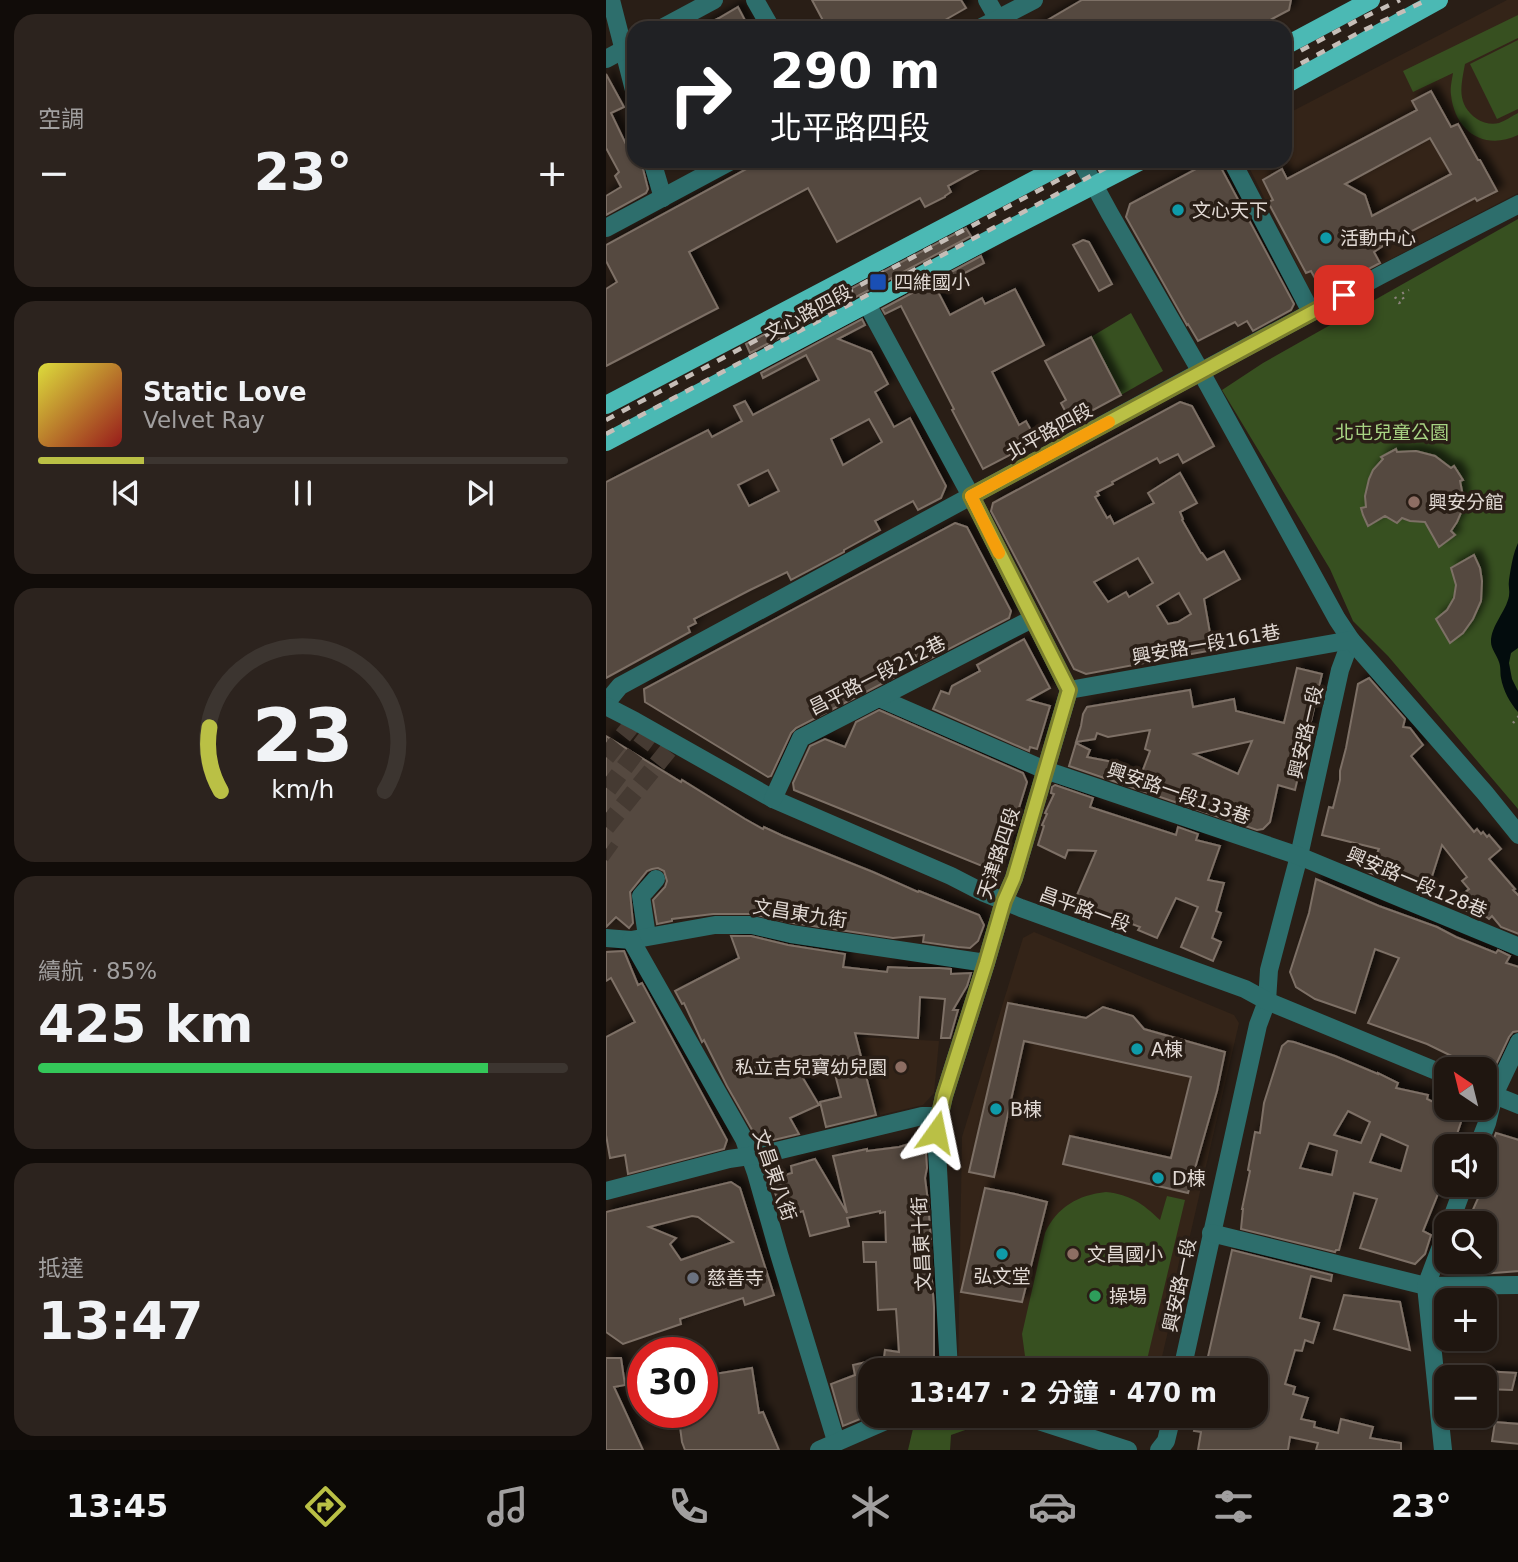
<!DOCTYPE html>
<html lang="zh-TW">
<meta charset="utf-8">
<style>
body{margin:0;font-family:"DejaVu Sans","Noto Sans TC",sans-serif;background:#2c231e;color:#f1f3f6;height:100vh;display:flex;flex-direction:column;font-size:26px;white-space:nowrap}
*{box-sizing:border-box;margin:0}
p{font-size:23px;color:#a19f9f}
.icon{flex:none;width:38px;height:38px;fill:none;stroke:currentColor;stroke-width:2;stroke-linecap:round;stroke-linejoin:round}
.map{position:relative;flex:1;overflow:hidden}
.details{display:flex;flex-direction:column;gap:14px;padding:14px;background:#110c09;width:606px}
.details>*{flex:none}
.guide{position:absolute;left:21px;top:21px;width:665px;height:147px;border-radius:21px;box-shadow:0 2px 5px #0004,0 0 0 2px #3c3530;background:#202124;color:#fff;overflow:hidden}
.needle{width:46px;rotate:325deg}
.tools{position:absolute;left:828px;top:1057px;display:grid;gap:14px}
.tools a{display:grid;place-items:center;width:63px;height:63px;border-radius:14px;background:#1f1610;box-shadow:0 2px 5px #0004,0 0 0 2px #3c3530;font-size:35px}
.speed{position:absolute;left:21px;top:1337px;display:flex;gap:14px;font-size:35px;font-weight:700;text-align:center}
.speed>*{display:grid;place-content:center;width:91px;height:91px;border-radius:50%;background:#1f1610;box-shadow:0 2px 5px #0004,0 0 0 2px #3c3530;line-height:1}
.speed .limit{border:10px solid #d22;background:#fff;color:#111}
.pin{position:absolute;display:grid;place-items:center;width:60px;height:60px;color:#fff;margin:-30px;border-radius:14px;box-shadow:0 4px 10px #0006}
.me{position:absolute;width:77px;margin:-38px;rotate:12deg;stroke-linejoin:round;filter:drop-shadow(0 0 5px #0008)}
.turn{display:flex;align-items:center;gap:24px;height:147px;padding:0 28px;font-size:32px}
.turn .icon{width:91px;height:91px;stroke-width:2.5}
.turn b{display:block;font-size:49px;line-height:60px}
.big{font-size:52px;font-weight:600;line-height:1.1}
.details .card{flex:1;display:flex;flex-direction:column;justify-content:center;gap:10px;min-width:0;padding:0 24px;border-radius:21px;background:#2c231e}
.details .dial{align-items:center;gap:0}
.dial svg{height:182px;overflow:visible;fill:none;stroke:#3c3530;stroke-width:7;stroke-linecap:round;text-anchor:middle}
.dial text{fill:#f1f3f6;stroke:none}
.song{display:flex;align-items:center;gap:21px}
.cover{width:84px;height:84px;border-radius:10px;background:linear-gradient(135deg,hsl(60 70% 55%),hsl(0 70% 35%))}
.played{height:7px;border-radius:4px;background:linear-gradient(90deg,#bac045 20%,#3c3530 20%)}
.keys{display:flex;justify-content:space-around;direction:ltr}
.heat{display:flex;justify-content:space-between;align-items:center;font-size:38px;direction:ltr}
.charge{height:10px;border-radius:5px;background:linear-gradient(90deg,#34c759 85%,#3c3530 0)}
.trip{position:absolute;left:252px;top:1358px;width:410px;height:70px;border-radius:21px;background:#1f1610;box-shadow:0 2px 5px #0004,0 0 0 2px #3c3530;font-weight:600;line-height:70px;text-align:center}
.tab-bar{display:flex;height:112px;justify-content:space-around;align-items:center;background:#0c0906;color:#a19f9f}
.tab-bar .icon{width:49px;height:49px}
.tab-bar .current{color:#bac045}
.tab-bar b{font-size:32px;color:#f1f3f6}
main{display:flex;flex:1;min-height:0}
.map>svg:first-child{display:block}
</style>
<main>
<section class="details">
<div class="card"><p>空調</p>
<div class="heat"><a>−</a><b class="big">23°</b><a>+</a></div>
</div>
<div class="card">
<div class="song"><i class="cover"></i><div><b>Static Love</b><p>Velvet Ray</p></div></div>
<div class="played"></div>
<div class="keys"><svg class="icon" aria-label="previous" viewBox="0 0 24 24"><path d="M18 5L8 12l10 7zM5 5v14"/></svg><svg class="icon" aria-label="pause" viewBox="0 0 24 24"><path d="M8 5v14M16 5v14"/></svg><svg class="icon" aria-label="next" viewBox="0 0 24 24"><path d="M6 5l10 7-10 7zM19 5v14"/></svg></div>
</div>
<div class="card dial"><svg viewBox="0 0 100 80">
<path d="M14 69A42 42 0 1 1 86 69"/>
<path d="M14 69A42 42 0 0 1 9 41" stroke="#bac045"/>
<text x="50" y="56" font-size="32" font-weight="700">23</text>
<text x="50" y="72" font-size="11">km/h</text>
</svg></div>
<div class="card"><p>續航 · 85%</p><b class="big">425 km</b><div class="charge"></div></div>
<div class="card"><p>抵達</p><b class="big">13:47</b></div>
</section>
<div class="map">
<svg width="913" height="1450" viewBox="0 0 913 1450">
<defs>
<filter id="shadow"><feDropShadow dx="6" dy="-6" stdDeviation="3.5" flood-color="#0009"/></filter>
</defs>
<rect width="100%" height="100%" fill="#291e16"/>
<g fill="#342418">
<path d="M901,0H912V193L708,299L640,161H679V115Z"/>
<path d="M428,932L628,1015L633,1023L553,1370H352L356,1137L417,938Z"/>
<path d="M250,1037L333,1041L328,1093L317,1105L274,1115Z"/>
</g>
<g fill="#375020">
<path d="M912,15V38L859,64C855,86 850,104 871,119C877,123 886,125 893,123C899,121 906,116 912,113V135C879,151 849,132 845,95C844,87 846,80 847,73L807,92L797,71Z"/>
<path d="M912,40V109L891,119L864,64Z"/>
<path d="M912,219V809L782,656L747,621L724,569L616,390L657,363Z"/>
<path d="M525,313L557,371L515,395L485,337Z"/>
<path d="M500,1192C525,1195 536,1203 554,1220L561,1196L579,1200L540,1364L536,1370H426L419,1356L416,1334L439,1233C451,1207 472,1195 500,1192Z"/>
<path d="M310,1416H399L345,1435L344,1450H302Z"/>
</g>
<path fill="#030c0d" d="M912,543V648L905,653L903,663L906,679L912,691V712C904,703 897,690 895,678C894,673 895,667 893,662C891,655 885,649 885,642C885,625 900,612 903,596C904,591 902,585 903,580C905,567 907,554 912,543Z"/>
<g fill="#55483f" stroke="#7d7066" stroke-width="2" fill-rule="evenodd" filter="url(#shadow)">
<path d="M206,0H355L360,8L325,28H221Z"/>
<path d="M476,0H685L683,10L649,28H428Z"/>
<path d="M132,7L143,28H94L113,18Z"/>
<path d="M0,74L18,107L5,113L28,161H35L42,189L40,193L0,215V196L15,187L9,176L13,172L0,148Z"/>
<path d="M825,91L845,127L852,124L872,160H874L891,191L871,201L869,198L777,246L768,252L774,263L717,293L705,271L700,273L662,202L667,200L657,180L676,169L681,179L811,110L806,101ZM824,138L845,174L766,216L759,195L739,184Z"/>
<path d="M155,161H388L342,186L345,192L339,196V197L319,207L314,198L231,242L202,188L83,252L112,308L0,366V289L11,282L0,261V245Z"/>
<path d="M605,161L613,164L688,304L685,310L647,331L641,321L632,326L629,322L592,341L582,324L581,325L520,217L524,204Z"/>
<path d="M360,228L365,236L144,353L140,344Z"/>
<path d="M477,240L483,242L506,284L493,291L467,245Z"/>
<path d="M375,256L378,263L330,288L344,315L376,298L379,304L409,289L438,345L386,372L413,425L420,421L431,441L377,469L346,410L348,409L295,306L279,314L276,309Z"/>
<path d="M256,319L259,325L232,339L265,352L282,384L269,392L288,427L304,418L340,486L335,498L312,510L307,501L269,521L274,530L238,550V552L185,580L181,572L144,590L88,619L90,623L82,627L84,632L0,678V482L102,430L106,437L136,421L128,406L139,401L147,415L213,380L200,355L157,378L155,373ZM263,419L276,442L237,465L225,439ZM162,470L173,491L143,506L132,485Z"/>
<path d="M485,337L515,395L465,422L455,403L460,400L439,361Z"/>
<path d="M574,402L586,406L608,446L577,463L572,454L554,463L551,458L506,482L507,484L491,492L493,495L489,497L501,518L504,516L508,524L548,503L542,493L574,473L591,503L574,512L577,519L576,520L595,553H596L601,560L618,551L634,579L598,599L607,650L480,674L468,669L385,511L387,503ZM532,558L547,583L523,597L520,592L502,602L488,582ZM573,593L585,614L572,622L562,624L551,606Z"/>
<path d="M790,449L791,452L810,451L829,456L845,468L848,466L857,480L854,481L857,496V508L851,522L845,531L849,535L833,547L819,522L804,521L796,518L791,523L779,516L762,526L757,515L755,508L760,507L759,496L763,479L767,470L777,459L775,457Z"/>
<path d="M349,523L361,527L405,611L403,618L314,664L309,655L282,669L287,678L190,728L185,733L165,776L162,777L39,702L38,689Z"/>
<path d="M868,555L874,568L876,581L875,601L867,619L857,633L844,643L830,619L841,610L848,598L850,585L845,568Z"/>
<path d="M418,639L444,688L422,700L444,706L431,749L424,747L423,751L327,709L335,691L343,694L346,686L374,671L371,665Z"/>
<path d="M691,668L716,674L689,790L672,785L664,822L657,829L651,830L463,766L470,743L484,750L481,757L512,763L535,775L544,751L539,749L544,730L502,737L491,733L489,739L470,742L475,726L477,714L481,707L584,690L587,707L628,699L630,711L678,723ZM646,741L632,774L588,754Z"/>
<path d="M763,678L799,719L797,727L804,728L817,745L805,756L868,832L871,829L875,834L877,832L881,837L883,835L895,849L883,859L909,889L907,890L913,896V934L895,927L886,916L883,919L878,915L876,917L844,904L863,889L856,881L861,877L836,845L823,886L787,870L781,880L762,872L773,849L716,835L723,807L727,808L734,780V771L740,748L752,684Z"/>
<path d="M273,710L417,773L421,782L395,866L386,870L188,790L187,783L204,746L219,739L239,747L250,722Z"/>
<path d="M0,736L75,782L76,780L139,819L157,829L158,827L177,836L267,872L312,892L313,891L373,915L378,925L372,941L364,948L352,947L317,942L318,935L287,938L187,923L146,914H107L66,919V921L51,924L47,900L59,887L61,881L58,871L52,868L46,869L41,871L24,892L27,923L23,928L10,917L0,927Z"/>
<path d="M449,785L487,798L484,807L570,835L572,827L592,834L590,840L614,846L602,880L618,883L610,911L615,913L606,938L615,942L607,961L575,947L592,907L570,898L551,938L532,930L534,927L468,902L490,851L462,850L459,858L432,845L438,826L436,825L441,814L439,813L448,794L445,793L446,787Z"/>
<path d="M710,879L773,906L831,927L850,937L890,953L892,950L904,956L900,963L913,967V1031L907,1032L903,1037L887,1071L885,1072L862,1064L821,1044L762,1023L793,958L769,949L749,1013L709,999L690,987L684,972L703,913Z"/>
<path d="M125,936H145L182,945L239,954L237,967L281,972L282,967L303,968H333L345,969V974L365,973L361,986L347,1010H352L344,1038H335L339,999L314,997L312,1038L249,1033L270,1115L220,1127L214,1102L235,1097L226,1063L185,1058L213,1105L184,1118L193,1134L159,1142L149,1135L121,1086L98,1040L96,1042L78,1003L76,1004L69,991L133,958Z"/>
<path d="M18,951L32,985L36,983L121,1140L118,1149L22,1174L19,1155L4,1158L0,1135V1037L29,1022L5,978L0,981V952Z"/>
<path d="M402,1003L480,1018L497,1007L527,1016L538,1029L619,1052L611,1091L582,1193L457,1164L464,1136L565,1158L585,1077L418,1041L388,1177L363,1172Z"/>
<path d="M682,1041L688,1042L729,1056L772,1074V1073L792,1083L790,1088L822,1095L821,1099L840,1108L853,1112L856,1119L847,1146H840V1167L832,1194L817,1231L825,1235L819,1254L809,1264L754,1248L771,1199L748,1193L733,1250H730L729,1252L635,1229L637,1209H636L644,1171L642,1170L649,1132L654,1133L658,1103L676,1046ZM742,1111L764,1122L755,1143L728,1135ZM775,1134L802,1146L795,1171L764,1162ZM703,1143L731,1151L726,1175L694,1168Z"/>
<path d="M890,1133L913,1140V1271L875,1274L845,1264L846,1262H878V1223H861L878,1185V1171L884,1157L881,1156Z"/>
<path d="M319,1139L321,1168L319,1178L322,1201L325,1241H323L328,1307V1370H264V1415L237,1426L225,1384L249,1375L247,1365L278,1358L279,1350L293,1352L290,1309L272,1310L270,1262H258L257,1242H280L279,1212L274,1213V1211L241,1218L243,1226L204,1236L197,1211L178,1218L164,1179L186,1173L185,1166L209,1159L241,1213L227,1156L261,1149V1151L293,1147Z"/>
<path d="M125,1182L134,1188L168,1295L139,1305L137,1298L74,1319L75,1324L17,1344L0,1332V1212ZM86,1216L92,1217L127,1242L75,1260L64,1244L70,1238L43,1227Z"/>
<path d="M379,1188L409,1194L441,1202L416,1302L355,1292Z"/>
<path d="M626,1250L726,1275L725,1281L705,1276L694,1318L713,1323L707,1343L699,1340L696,1351L689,1350L679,1384L689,1387L687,1394L702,1398L695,1419L709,1422L708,1427L732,1433L735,1419L767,1427L764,1438L795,1443V1450H710L712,1443L684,1437L682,1450H592L595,1432L588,1431L591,1416H649L658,1385L649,1382V1370H599Z"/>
<path d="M738,1295L794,1302L804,1350L728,1329Z"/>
<path d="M0,1358H15L19,1385L8,1387L37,1450H0Z"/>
<path d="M146,1368L153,1413L157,1412L173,1450H79L76,1442L72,1412H96V1376Z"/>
<path d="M878,1371L910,1373L906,1390L878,1389Z"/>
<path d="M889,1422L913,1424V1444L886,1441Z"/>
</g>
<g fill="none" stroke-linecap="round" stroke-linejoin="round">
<g stroke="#453a32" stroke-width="18" stroke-dasharray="18 9" stroke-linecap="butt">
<path d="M0,757L29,721"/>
<path d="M2,789L46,731"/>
<path d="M0,827L68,743"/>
<path d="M0,849L7,854"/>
</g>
<g stroke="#8c837c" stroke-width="2.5" stroke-dasharray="2 5" stroke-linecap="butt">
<path d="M789,297L793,303L798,300L795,294L803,290"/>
<path d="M907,723L913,716"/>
</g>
<g stroke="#2d6e6c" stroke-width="18">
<path d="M5,0L28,90"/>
<path d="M149,0L165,28"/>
<path d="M381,0L397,28"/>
<path d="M56,28L108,0"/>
<path d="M374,28L428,0"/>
<path d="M0,59L28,44"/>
<path d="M46,161L57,198"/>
<path d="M475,161L504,214L595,372L731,619L745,640L734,670L693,856L663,970L661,1001L652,1025L576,1370"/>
<path d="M626,161L705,312"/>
<path d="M0,228L125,161"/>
<path d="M261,304L365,496L463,690L408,878L398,901L380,963L338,1096L330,1132L343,1370"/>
<path d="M463,690L745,640L879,793L913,835"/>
<path d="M273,698L439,770L693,856L913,947"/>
<path d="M0,703L14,686L572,384L775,275L913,204"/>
<path d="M0,706L29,721L167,799L345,876L378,893L415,908L639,989L661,1001L840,1075"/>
<path d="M167,799L195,738L426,619"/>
<path d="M41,936L35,896L50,879"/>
<path d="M0,938L25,940L109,925H146L185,934L380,963"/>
<path d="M25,940L138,1139L150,1173L173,1254L230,1441"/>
<path d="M878,1091L913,1105"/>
<path d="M872,1146L881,1123L888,1095L913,1042"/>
<path d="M0,1191L123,1159L158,1154L316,1116H334"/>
<path d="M844,1223L858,1185"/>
<path d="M605,1233L820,1286L913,1285"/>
<path d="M417,1416L522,1450"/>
<path d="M213,1450L291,1416"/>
<path d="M553,1450L560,1441L566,1416"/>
<path d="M837,1450L820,1286L840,1233"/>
</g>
<g stroke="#4bb9b4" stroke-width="18">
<path d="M679,46L765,0"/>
<path d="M679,85L833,0"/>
<path d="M0,405L464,161"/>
<path d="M0,442L399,231L535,161"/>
</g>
<g stroke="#c6beb8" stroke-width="4.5" stroke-dasharray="9 9" stroke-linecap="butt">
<path d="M679,59L748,22L794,0"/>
<path d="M679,72L754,32L821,0"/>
<path d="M0,420L488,161"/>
<path d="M0,434L513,161"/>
</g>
</g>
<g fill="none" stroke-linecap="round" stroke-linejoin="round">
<g stroke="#797d2d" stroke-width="18">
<path id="route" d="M330,1132L338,1096L380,963L398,901L408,878L463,690L365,496L738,295"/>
</g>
<use href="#route" stroke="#bac045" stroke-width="12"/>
<path stroke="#f59e0b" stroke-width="12" d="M393,553L365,496L503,422"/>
</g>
<g fill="#0f9aa8" stroke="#291e16" stroke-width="2.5">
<circle cx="572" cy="210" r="7"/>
<circle cx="720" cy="238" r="7"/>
<circle cx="531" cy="1049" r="7"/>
<circle cx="390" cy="1109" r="7"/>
<circle cx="552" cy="1178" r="7"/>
<circle cx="396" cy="1254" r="7"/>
</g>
<rect fill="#1a4fb4" stroke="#291e16" stroke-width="2.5" x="263" y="273" width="18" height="18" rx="3.5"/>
<g fill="#8d6e63" stroke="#291e16" stroke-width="2.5">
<circle cx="808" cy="502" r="7"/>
<circle cx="295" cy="1067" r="7"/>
<circle cx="467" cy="1254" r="7"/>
</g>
<circle fill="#6b7280" stroke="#291e16" stroke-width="2.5" cx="87" cy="1278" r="7"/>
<circle fill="#2e9e5b" stroke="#291e16" stroke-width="2.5" cx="489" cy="1296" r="7"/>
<g text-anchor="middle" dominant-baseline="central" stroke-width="7" stroke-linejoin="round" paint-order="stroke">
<g font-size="19" fill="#e1d9d4" stroke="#291e16" text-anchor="start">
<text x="586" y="210">文心天下</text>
<text x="734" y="238">活動中心</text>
<text x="288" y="282">四維國小</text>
<text x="822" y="502">興安分館</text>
<text x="545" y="1049">A棟</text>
<text x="281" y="1067" text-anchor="end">私立吉兒寶幼兒園</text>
<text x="404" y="1109">B棟</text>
<text x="566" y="1178">D棟</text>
<text x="481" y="1254">文昌國小</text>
<text x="396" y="1276" text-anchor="middle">弘文堂</text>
<text x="101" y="1278">慈善寺</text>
<text x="503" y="1296">操場</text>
</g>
<g font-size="19" fill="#e1d9d4" stroke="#291e16">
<text transform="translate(202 312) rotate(-28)">文心路四段</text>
<text transform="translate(443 431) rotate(-29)">北平路四段</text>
<text transform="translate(600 644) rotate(-10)">興安路一段161巷</text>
<text transform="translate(271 675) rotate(-27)">昌平路一段212巷</text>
<text transform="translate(699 732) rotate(-77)">興安路一段</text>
<text transform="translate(573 793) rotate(19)">興安路一段133巷</text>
<text transform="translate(392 853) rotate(-72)">天津路四段</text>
<text transform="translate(811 882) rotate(23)">興安路一段128巷</text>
<text transform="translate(479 909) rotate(20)">昌平路一段</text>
<text transform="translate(194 913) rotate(9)">文昌東九街</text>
<text transform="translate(169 1175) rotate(71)">文昌東八街</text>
<text transform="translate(315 1244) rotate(-93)">文昌東十街</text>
<text transform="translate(573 1285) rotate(-78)">興安路一段</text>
</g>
<g font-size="19" fill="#a7d383" stroke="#291e16">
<text x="786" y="432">北屯兒童公園</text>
</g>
</g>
</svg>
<div class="tools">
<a><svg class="needle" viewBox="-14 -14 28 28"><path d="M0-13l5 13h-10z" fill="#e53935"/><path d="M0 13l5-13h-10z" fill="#a19f9f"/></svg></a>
<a><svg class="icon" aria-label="sound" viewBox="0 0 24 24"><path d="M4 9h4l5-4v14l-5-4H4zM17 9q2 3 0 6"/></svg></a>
<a><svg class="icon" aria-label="search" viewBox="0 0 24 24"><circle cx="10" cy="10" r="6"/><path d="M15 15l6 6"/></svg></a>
<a>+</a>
<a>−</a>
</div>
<div class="speed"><div class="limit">30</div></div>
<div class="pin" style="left:738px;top:295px;background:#d93025"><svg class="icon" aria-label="arrive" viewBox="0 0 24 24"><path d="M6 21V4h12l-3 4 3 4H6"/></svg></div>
<svg class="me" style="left:330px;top:1132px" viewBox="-20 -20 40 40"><path d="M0-17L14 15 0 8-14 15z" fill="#bac045" stroke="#fff" stroke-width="4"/></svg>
<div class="trip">13:47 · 2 分鐘 · 470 m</div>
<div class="guide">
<div class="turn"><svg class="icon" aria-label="right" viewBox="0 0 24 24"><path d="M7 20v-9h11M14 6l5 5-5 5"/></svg><div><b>290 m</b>北平路四段</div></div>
</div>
</div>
</main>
<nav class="tab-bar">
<b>13:45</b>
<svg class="icon current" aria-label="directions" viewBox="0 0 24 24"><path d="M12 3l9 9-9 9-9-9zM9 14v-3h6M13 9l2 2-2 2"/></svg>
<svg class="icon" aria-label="music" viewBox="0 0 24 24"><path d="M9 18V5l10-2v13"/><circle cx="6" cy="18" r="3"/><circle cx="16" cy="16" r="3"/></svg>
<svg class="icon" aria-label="phone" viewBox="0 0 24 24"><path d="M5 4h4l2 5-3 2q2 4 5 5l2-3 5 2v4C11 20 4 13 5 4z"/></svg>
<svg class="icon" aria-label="climate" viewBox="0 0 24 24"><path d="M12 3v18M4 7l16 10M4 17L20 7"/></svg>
<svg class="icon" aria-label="car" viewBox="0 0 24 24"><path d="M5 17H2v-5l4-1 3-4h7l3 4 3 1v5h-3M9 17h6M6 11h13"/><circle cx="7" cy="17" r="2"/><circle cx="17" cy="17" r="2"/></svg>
<svg class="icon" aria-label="filters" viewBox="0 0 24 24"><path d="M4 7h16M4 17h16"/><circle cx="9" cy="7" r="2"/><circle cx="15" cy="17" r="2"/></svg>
<b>23°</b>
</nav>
